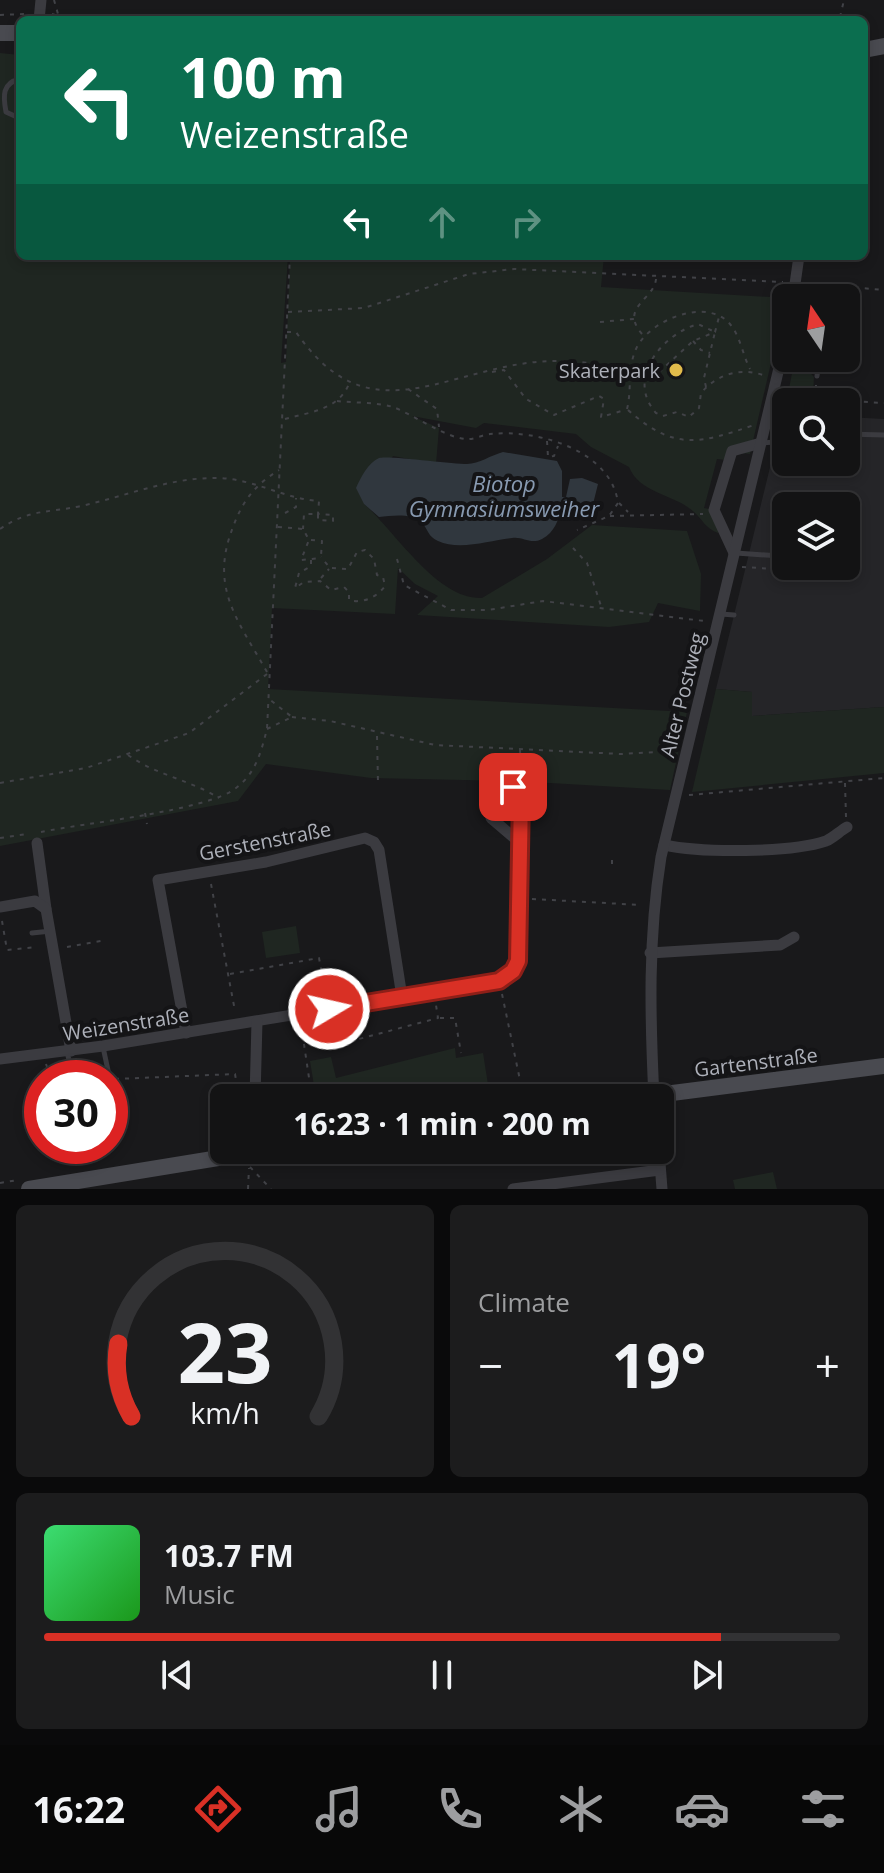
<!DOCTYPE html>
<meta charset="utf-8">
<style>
body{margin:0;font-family:"Open Sans",sans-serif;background:#1c1c1d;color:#f1f3f6;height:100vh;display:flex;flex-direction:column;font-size:30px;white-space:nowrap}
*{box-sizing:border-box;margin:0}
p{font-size:26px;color:#9d9ea0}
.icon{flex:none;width:44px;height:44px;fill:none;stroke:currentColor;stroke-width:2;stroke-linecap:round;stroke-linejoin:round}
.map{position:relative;height:1189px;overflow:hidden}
.details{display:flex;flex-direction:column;gap:16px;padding:16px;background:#0a0a0b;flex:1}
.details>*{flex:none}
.top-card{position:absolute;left:16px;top:16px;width:852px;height:244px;border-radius:12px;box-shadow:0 4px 12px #0003,0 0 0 2px #323234;background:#0b6e4f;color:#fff;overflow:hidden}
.needle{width:52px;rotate:347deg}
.fabs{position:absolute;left:772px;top:284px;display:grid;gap:16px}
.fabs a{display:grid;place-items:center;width:88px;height:88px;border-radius:12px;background:#131314;box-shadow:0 4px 12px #0003,0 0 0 2px #323234;font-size:40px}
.speed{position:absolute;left:24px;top:1060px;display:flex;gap:16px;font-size:40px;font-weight:700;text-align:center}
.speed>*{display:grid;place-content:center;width:104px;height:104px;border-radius:50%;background:#131314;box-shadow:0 4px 12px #0003,0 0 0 2px #323234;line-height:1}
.speed .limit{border:12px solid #d22;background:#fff;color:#111}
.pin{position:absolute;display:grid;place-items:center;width:68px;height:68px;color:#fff;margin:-34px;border-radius:16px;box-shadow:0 4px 12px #0006}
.me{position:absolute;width:88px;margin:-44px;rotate:81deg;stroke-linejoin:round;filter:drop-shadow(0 0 6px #0008)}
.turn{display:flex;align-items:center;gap:28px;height:168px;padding:0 32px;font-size:36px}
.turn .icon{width:104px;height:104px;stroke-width:2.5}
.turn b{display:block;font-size:56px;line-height:68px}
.lanes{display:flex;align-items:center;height:76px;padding:0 32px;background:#0003;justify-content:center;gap:40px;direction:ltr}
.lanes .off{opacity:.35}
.big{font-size:60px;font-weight:700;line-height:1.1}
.details .card{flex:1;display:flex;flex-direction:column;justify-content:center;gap:12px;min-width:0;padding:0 28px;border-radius:12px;background:#1c1c1d}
.details .dial{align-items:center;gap:0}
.dial svg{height:208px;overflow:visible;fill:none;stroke:#323234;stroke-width:7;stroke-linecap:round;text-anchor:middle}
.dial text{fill:#f1f3f6;stroke:none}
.song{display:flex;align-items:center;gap:24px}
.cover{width:96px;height:96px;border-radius:12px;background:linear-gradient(135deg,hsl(140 70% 55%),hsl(120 70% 35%))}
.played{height:8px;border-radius:4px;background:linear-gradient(90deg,#d93025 85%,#323234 85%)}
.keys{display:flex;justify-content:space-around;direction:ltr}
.heat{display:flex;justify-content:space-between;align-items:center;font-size:44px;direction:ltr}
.details .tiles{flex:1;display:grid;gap:16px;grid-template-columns:1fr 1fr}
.card:last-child{grid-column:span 2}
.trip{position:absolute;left:210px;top:1084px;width:464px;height:80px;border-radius:12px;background:#131314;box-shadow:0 4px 12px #0003,0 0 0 2px #323234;font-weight:700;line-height:80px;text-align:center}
.tab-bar{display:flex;height:128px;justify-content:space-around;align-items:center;background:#080808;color:#9d9ea0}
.tab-bar .icon{width:56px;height:56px}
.tab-bar .current{color:#d93025}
.tab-bar b{font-size:36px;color:#f1f3f6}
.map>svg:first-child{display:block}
</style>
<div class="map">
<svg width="884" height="1189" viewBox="0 0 884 1189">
<rect width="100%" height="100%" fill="#19191b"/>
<path fill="#252528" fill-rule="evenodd" d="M783,414L786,462H846V417L884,419V707L752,716V692L716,689ZM786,506H846V566H786Z"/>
<g fill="#1f2621">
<path d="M0,53L20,55V256H288L281,363L286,362L290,256H604L601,287L786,298L750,454L726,451L727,460L717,459L704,508L714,510L722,526L718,533C705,528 703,520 694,512C675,494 640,494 629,467L591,447L576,434L484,423L476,428L412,416L439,428L436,464L393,456L364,504C395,531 437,600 482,598L547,559L592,525L687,531L701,574L700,611L658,603L649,622L609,627L417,615L438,596L415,584L398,568L395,614L272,608L268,689L687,712L670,790L516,781L371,778L266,764L238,801L0,846Z"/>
<path d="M804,366L814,377L813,395L788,394L793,368Z"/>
<path d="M716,689L752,692V716L884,707V773L692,792Z"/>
<path d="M296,926L300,953L266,958L262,932Z"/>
<path d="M455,1048L456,1058L483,1053L489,1091L508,1088L509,1098H316L310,1061L331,1057L336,1078Z"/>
<path d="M773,1172L777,1189H735L733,1180Z"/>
</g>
<path fill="#30373e" d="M503,452L557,461L562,471V497H566L570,479L582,478L598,484L591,512L571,516L562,508C558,520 555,532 542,539C530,545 523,536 512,538C491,540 460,551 438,541C428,537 428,529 422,523C410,512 392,516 379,517L364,504L356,488C361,477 368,463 379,458C386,455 452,464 467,464C479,464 491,455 503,452Z"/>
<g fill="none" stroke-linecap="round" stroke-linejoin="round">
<g stroke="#414247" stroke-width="2" stroke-dasharray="4 6" stroke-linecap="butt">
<path d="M54,0L58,14"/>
<path d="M52,14L70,20"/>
<path d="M0,15L26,14"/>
<path d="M840,17L844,0"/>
<path d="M805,283L884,290"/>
<path d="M829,298L830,287"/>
<path d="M288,312L364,308L469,274L514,269L783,282"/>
<path d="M600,322L634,319"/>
<path d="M287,332H296C365,432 434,376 527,363C562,358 596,363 631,370"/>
<path d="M642,334C619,307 654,300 656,279"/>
<path d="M693,341L701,350L710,353"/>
<path d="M492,372L504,370L526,399L554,415L599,396L604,399L601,417L625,410"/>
<path d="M630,374L656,375L693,341L715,332L719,317"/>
<path d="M706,387L704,378L715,332L698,324C663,334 625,378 656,413L663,416L677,412L689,417L699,408L701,393C718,373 742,367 766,376"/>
<path d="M408,389L437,409L439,427"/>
<path d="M784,397L884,403"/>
<path d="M815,399L816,385"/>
<path d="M337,401C355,403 376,402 393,407C412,414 446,438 466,439C473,440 482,435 490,434C537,429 611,450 618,503L609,516L577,530"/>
<path d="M627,409C632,390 627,369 636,349C648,322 700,299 726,320C740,332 742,354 750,369"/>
<path d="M628,410C674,451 699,444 754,425"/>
<path d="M285,419C310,412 338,410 349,384"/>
<path d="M547,441L548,457L554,456L558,446"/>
<path d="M619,503L628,512"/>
<path d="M285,513L296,507V498"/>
<path d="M610,516L703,514"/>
<path d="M278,527L303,529L309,540L301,560L321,558"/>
<path d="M0,529C29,509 48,513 81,506C127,496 170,477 219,478C254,479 285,499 319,501L318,514L333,515V521L318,520V514H304L303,529"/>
<path d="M311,540L322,541L321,556"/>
<path d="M573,548L587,563L601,606"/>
<path d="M397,559L404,585L451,610H488L543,601L704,621"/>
<path d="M311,560V566L299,573L295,588L304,582L320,581L331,590L344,587L349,592V600C363,604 377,597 385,586L383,577L377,575L374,559L365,550L357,552L348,569L330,568L321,557"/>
<path d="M742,567L839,573"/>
<path d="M321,578L329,569"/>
<path d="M267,672C238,620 209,588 233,527C243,500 255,485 279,470"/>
<path d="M292,717L330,721L435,745L621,754L673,751"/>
<path d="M267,729L292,717L269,699"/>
<path d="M377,736L378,783"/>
<path d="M520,749L521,778"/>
<path d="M128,755C156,775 190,780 219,798"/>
<path d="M0,783L86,768L189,733L267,674"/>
<path d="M845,783L846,817"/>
<path d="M689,795L884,778"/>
<path d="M145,813L147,824"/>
<path d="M41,832C84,823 207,811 236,788C256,773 261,752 267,729L290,256"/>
<path d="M0,838L27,834"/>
<path d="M612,864V854"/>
<path d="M211,884L235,1011"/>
<path d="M532,899L641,905"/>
<path d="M2,921L7,950L37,947"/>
<path d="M67,947L101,941"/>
<path d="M230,974L319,958L326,996"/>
<path d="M502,994L521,1085L510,1090"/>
<path d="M440,1018H455L461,1053"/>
<path d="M301,1024L312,1098"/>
<path d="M340,1044L438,1018L436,1005"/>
<path d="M46,1064L51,1078"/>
<path d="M115,1079L235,1074L239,1098"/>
<path d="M554,1098L621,1090"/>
<path d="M666,1110L669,1144"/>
<path d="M640,1150L642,1161"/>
<path d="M278,1161L337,1150"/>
<path d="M250,1167L271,1189"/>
<path d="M0,1183L18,1180"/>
<path d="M248,1189L249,1168"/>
</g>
<g stroke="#3b3b40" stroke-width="5">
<path d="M19,118L6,112C3,96 2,83 20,79"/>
<path d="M784,359H819"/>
<path d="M817,376L819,358"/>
<path d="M846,434L884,435"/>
<path d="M761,443L786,441"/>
<path d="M736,553L780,556V552"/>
<path d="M721,614L734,615"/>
<path d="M32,933L51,931"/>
<path d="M103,1047L109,1075"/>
<path d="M67,1052L73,1076"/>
</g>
<g stroke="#3b3b40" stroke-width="11">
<path d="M39,20L41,0"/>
<path d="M793,298L799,256"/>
<path d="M734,553L714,510L732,451L761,443"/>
<path d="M37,843L46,909"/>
<path d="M664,845C702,853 790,853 826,841C833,838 840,831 847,827"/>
<path d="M0,907L35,901L46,909L71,1051"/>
<path d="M650,953L780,945L794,937"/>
<path d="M186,1033L158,880L266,862L365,838L374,842L379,850L402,997"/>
<path d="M0,1059L103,1046L499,981L513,971L518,961L521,796L513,787L495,789L491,798V818L519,842"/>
<path d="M255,1098L257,1021"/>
<path d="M654,1098C650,1016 648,938 661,857L786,339"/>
<path d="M659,1150L662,1189"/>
<path d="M513,1189L660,1170"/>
</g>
<g stroke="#494a50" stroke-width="16">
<path d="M0,33H20"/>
<path d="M864,50L884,46"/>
<path d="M633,1098L884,1066"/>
<path d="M29,1189L268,1150"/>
</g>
</g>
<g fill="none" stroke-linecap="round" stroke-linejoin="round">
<g stroke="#8d1f18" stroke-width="20">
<path id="route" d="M329,1009L499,981L513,971L518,961L521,796L513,787"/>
</g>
<use href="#route" stroke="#d93025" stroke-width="14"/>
</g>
<circle fill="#e1bb4b" stroke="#141416" stroke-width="3" cx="676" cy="370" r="8"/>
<g text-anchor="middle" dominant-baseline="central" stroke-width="8" stroke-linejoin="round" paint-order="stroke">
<g font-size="20" fill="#adb0b9" stroke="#141416" text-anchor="end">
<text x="660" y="370">Skaterpark</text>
</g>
<g font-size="20" fill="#adb0b9" stroke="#141416">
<text transform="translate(682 695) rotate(-76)">Alter Postweg</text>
<text transform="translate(265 841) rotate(-11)">Gerstenstraße</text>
<text transform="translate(126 1024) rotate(-9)">Weizenstraße</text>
<text transform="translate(756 1062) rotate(-7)">Gartenstraße</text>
</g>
<g font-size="22" font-style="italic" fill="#889ab1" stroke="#141416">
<text x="504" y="483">Biotop<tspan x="504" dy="25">Gymnasiumsweiher</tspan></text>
</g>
</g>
</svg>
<div class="fabs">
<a><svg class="needle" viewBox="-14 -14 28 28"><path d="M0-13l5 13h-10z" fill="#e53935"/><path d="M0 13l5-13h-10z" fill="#9d9ea0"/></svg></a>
<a><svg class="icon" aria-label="search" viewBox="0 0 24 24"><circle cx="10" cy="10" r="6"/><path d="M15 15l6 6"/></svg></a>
<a><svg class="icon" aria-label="layers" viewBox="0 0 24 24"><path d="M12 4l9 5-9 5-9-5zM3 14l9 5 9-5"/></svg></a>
</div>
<div class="speed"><div class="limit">30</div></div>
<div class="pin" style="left:513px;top:787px;background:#d93025"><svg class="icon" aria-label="arrive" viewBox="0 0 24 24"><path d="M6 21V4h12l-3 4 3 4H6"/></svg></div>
<svg class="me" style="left:329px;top:1009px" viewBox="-20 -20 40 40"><circle r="17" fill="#d93025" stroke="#fff" stroke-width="3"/><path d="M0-11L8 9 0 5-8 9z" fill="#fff"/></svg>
<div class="trip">16:23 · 1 min · 200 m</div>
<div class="top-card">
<div class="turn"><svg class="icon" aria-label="left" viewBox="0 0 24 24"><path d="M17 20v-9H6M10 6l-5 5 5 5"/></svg><div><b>100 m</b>Weizenstraße</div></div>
<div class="lanes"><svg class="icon" aria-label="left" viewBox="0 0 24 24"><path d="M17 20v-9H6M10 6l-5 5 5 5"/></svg><svg class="icon off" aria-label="ahead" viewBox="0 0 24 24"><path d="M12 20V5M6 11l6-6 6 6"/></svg><svg class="icon off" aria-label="right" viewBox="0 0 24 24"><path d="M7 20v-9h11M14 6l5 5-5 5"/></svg></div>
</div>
</div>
<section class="details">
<div class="tiles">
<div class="card dial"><svg viewBox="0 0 100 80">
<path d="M14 69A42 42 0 1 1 86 69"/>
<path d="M14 69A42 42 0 0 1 9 41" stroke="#d93025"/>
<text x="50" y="56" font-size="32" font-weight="700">23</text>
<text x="50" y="72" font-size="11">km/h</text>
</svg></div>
<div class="card"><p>Climate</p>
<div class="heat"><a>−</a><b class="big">19°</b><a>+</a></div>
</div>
<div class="card">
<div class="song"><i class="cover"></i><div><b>103.7 FM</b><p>Music</p></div></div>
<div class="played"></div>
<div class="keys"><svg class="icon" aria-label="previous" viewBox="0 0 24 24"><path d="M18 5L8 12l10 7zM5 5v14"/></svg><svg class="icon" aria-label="pause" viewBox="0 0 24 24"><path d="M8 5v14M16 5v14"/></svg><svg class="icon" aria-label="next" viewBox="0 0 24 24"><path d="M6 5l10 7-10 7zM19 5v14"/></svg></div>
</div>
</div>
</section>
<nav class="tab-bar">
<b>16:22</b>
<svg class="icon current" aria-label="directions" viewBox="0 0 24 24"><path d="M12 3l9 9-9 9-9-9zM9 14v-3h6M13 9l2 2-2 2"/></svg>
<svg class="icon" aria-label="music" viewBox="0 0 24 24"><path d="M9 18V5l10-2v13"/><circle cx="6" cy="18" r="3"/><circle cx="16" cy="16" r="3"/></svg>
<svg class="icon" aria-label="phone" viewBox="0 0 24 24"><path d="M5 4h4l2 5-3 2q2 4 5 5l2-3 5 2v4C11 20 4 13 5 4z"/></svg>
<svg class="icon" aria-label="climate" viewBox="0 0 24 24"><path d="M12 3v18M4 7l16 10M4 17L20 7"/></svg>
<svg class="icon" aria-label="car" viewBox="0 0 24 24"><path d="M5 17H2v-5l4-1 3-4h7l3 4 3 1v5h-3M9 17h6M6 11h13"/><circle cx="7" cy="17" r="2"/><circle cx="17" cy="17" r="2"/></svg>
<svg class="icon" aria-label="filters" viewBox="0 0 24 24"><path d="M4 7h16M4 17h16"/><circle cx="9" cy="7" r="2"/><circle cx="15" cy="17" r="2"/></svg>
</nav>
